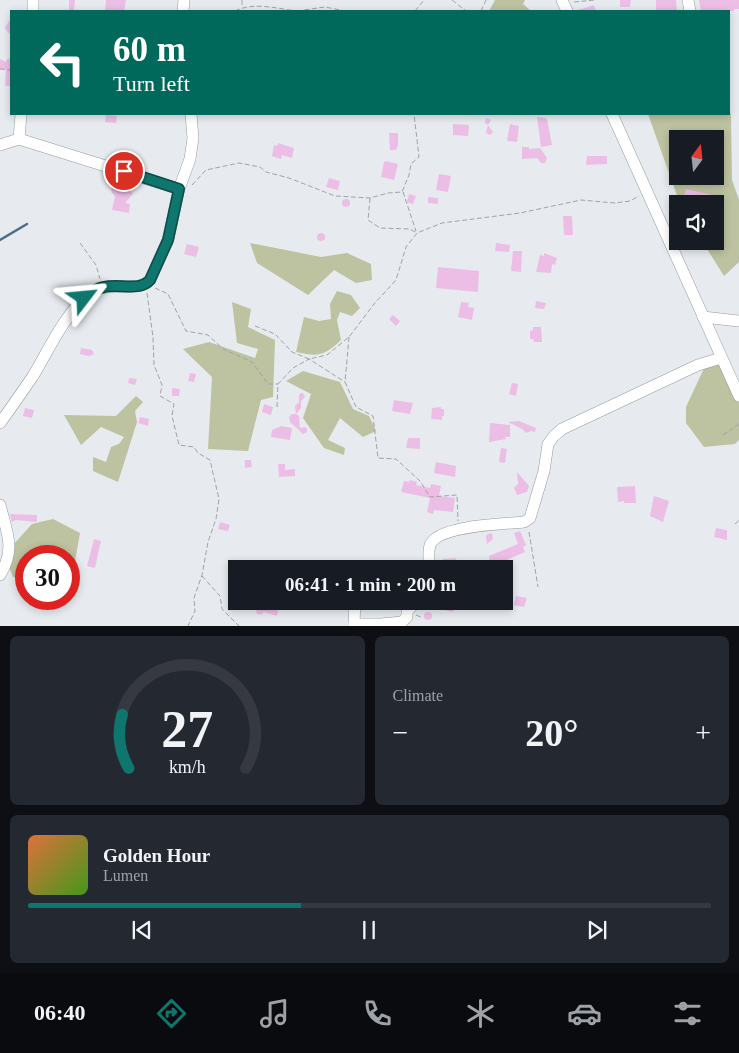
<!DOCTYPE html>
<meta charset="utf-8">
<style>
body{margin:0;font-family:"Times New Roman",serif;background:#242831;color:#f1f3f6;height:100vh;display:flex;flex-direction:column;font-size:19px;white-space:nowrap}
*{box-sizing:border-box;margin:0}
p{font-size:16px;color:#9ea1a6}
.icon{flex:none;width:28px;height:28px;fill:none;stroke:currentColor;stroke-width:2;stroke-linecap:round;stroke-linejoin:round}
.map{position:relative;height:626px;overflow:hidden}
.drawer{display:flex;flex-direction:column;gap:10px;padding:10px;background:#0d0f14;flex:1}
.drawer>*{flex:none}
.banner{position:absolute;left:10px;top:10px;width:720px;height:105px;border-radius:0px;box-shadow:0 2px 8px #0003;background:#00695c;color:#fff;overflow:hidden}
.needle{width:32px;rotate:15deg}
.tools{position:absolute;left:669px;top:130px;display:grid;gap:10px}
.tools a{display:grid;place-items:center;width:55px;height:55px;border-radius:0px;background:#171b24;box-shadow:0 2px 8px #0003;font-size:25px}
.speed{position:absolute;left:15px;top:545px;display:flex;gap:10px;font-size:25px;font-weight:700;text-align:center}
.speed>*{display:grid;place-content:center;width:65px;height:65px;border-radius:50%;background:#171b24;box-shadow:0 2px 8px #0003;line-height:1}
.speed .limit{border:8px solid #d22;background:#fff;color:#111}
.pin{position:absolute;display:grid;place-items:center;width:42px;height:42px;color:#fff;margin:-21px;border:2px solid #fff;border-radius:50%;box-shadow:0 1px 5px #0007}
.me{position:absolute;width:55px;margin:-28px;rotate:61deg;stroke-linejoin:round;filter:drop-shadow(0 0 4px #0008)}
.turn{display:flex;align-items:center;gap:18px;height:105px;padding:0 20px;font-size:22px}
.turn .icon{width:65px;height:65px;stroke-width:2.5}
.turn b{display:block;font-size:35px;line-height:42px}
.big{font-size:38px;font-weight:600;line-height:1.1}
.drawer .tile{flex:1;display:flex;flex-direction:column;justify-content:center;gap:8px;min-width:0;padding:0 18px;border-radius:8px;background:#242831}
.drawer .dial{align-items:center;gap:0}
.dial svg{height:130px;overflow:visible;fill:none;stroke:#363941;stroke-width:7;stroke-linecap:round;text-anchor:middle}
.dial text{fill:#f1f3f6;stroke:none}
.song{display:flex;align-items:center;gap:15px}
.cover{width:60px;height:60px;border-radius:8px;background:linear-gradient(135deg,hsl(20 70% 55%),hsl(100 70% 35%))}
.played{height:5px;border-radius:2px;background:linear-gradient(90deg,#0f766e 40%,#363941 40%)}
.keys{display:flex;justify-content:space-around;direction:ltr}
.heat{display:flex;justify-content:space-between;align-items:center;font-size:28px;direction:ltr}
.drawer .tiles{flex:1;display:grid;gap:10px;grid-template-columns:1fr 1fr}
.tile:last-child{grid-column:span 2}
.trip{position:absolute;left:228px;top:560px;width:285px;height:50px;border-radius:0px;background:#171b24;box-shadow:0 2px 8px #0003;font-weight:600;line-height:50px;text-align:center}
.tab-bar{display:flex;height:80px;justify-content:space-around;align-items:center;background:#090b0e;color:#9ea1a6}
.tab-bar .icon{width:35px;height:35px}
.tab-bar .active{color:#0f766e}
.tab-bar b{font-size:22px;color:#f1f3f6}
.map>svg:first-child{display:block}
</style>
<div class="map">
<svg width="739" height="626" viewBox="0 0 739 626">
<rect width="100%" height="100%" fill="#e7ebef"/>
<g fill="#bdc2a1" fill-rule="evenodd">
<path d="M495,0H525L523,4L531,11H489Z"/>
<path d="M729,107L731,116L732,180L739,200V262L724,276L702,241H715V204H680L648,114H729ZM678,139H715V176H678Z"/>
<path d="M250,243L321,257L347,253L371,264L372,280L356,283L334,270L308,295L257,263Z"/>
<path d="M337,291L351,295L360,308L352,316L340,312L337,320L341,340C324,356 319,357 296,352L304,317L319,321L331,319L330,304Z"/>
<path d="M232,302L251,309L248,327L275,340L273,397L261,400L248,451L208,449L212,377L183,349L209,342L255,358L258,349L237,343Z"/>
<path d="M706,364H725L739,387V440L735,444L704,447L686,423V407Z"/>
<path d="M303,371L340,382L353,409L369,416L376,431L363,437L340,418L328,440L345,448L344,455L324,448L303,418L311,394L286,381Z"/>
<path d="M136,396L143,402L135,411L137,422L118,482L93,471V457L106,462L111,447L119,444L124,437L101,427L81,445L64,415L116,416Z"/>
<path d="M53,519L80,533L75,561L69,572V556H26V580L13,577L4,555L32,524Z"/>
</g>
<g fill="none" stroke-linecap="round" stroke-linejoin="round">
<path stroke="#4d6e87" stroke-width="2.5" d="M0,240L27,224"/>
</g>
<g fill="#ecbee5">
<path d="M69,0H75L74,10H69Z"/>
<path d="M106,0H126L124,11H105Z"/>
<path d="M620,0H631L630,7H620Z"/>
<path d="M656,0H676L677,11H656Z"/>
<path d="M699,0H739V9H734V11H701Z"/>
<path d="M594,5L596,11H578V10Z"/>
<path d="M11,19V35L5,29V27Z"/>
<path d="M11,58V86H5L6,69H0V59L6,62L7,59Z"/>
<path d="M106,115L117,116L116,123L105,122Z"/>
<path d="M537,117L545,118L547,119L552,145L541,147Z"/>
<path d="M486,118L491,120L488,125L493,132L490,135L486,133L488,125L485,123Z"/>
<path d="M453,124L469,125L468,136L453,135Z"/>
<path d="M510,124L519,126L517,142L507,141Z"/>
<path d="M389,133H398V146L396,150H390Z"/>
<path d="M278,143L294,148L292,158L282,155L281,159L272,156L274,145L277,146Z"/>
<path d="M522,147H529V149L540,148L547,158L545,163H541L537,158L522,159Z"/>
<path d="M587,156H607V164L586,165Z"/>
<path d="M386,161L398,164L394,180L381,177L384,162Z"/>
<path d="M439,174L451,176L448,192L436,190Z"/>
<path d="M329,178L340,181L338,190L326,187Z"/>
<path d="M114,186H118L126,193L128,190L132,192L133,194L125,203L130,204L129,213L112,210L115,196L112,193L111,189Z"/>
<path d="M686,189L721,197L720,204H682Z"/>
<path d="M409,194L416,196L413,204L407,202Z"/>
<path d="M428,197L438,198V204L428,203Z"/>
<circle cx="346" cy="203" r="4"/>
<path d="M563,216H572L573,235H564Z"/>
<circle cx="321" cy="237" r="4"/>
<path d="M496,243L510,245L509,252L495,251Z"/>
<path d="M187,244L199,247L196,257L184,254Z"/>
<path d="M513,251H522L521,272L511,271Z"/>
<path d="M544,253L557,258L555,265L552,264L551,273L536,272L540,255L544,256Z"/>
<path d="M438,267L479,271L478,292L436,288Z"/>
<path d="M536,301L546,303L544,309L535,308Z"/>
<path d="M461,302L469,303L468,307L474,308L472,320L458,317Z"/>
<path d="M393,315L400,321L396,326L389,319Z"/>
<path d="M533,327H541L542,342H534L533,339H530V331L533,330Z"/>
<path d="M81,348L92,350L94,354L89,356L80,354Z"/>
<path d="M190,373L196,374L194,382L188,381Z"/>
<path d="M129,378L137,379L135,385L128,383Z"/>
<path d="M512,383L518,384L516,396L509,394Z"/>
<path d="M172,388L180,389L179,396H172Z"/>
<path d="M301,393H303L305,397L301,401V408L296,414L299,416L300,428L305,427L307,429V432L303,434L290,422L289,417L292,414H296L295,406L299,402V395Z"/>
<path d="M394,400L413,403L410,414L392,411Z"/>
<path d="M264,404L273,407L271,415L262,412Z"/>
<path d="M441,407V409H444V416H442V420L431,419L432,408Z"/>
<path d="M25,408L34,410L32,418L23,416Z"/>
<path d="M140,417L149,419L148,426L138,423Z"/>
<path d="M519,421L536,428L535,432L531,431L526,433L522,429L508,422Z"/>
<path d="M490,423L510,425V437H505L506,439L489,442Z"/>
<path d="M281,426L292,428L290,440L271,437L272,430Z"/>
<path d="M408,438H420V449L406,448Z"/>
<path d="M501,448L507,449L505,463L499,462Z"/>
<path d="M245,460H251L252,467L245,468Z"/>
<path d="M436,462L456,466L455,477L434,473Z"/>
<path d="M278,464H285V470L295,469V476L279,477Z"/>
<path d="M517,472L529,486L527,492L517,495L514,488L518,484Z"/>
<path d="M410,480L417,482L416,485L430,488L431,484L441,486L439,496L455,498L453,512L434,510L433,514L427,512L430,498L401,492L404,481L409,482Z"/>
<path d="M635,486L636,503H624V501L618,502L617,487Z"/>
<path d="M654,496L669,501L663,522L650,516Z"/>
<path d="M10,514L37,515V522L16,520L12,522Z"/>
<path d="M220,522L230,525L228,531L218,529Z"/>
<path d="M716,528L727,530V540L714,537Z"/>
<path d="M520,531L526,545L523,547L525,552L490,567L489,556L518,544L514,533Z"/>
<path d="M490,533L492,534L493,539L487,544L486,536Z"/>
<path d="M94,539L101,541L95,568L87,566Z"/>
<path d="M456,558L457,567H445L443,559Z"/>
<path d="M516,596L527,598L524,607L514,605Z"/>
<path d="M445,601H454L453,612L445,610Z"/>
<path d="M268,605L272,609H276L278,611L277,616L264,612L261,615L257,614L256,610L264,609Z"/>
<circle cx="428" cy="616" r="4"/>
</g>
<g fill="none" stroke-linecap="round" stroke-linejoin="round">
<g stroke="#969a9d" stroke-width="12">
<g id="minor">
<path d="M33,0V11"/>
<path d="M562,0L567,11"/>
<path d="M688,0L690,11"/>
<path d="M183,11L184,0"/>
<path d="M612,114L739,396"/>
<path d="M19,139L21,114"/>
<path d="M0,145L19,139L179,189"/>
<path d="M703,317L739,321"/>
<path d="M0,423C11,408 22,392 33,376C48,351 66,312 89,294C109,279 138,294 150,280L168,240L179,189L190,159L193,138L191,114"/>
<path d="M0,505C7,533 16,549 0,575"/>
<path d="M430,569C429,562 428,552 430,545C438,525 505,524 524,522L530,518L544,471L548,444L554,436L562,429L698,365L721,358"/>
<path d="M354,624L355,601"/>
<path d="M354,626V624H381L402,622L407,617V611L417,601"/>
</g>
</g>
<g stroke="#a0a3a6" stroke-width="1" stroke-dasharray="5 2.5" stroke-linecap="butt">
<path d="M242,0V7"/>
<path d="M452,0L466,11"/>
<path d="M574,2L595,0"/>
<path d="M235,11C252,2 276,8 295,11"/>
<path d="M297,11L325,7L345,11"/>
<path d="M415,11L424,0"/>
<path d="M481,11L486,0"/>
<path d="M0,69L11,70"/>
<path d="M192,185L206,170L239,163L260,167L266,172L289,178L335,196L370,198L388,193L402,192L409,175L411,164L419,157L414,114"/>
<path d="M403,192L416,231"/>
<path d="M370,198L368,220L380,228L409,229L416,232"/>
<path d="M80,243L96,265L100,279"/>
<path d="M155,288L168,294L186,331L208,335L223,349L252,362L268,384H278"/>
<path d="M147,293L153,337L154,365L162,385L160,396L174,404L172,416L179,445L194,447L198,453L210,460L219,499L216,519L208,542L202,575L194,598L195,611L188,626"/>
<path d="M255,326L275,334L292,352L309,359L327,355L349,337L374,304L396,280L406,247L417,233L442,223L520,213L581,200L615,203L630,201L639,196"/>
<path d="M349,337L345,382L356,407L373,416L378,458L396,459L420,481L430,497L457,495L458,521"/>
<path d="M277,407L278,384L293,368L309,359L345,382"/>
<path d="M723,435L739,424"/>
<path d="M735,524L739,520"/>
<path d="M529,532L538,587"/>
<path d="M202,576L220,596L222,609L239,626"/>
<path d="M437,601V606"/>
<path d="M416,615L423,618"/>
</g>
<use href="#minor" stroke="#fff" stroke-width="11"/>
</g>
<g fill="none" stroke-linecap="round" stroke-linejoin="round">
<g stroke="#0a4d48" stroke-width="12">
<path id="route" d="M84,298C90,293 97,288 104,287C119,283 139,292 150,280L168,240L179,189L124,171"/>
</g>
<use href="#route" stroke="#0f766e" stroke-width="9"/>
</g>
</svg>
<div class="tools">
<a><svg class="needle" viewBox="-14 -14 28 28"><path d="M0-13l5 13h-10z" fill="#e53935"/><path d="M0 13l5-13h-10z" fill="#9ea1a6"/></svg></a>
<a><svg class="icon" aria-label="sound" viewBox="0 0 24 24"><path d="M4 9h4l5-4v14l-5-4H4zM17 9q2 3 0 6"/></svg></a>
</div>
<div class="speed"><div class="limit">30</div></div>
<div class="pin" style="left:124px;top:171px;background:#d93025"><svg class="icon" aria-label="arrive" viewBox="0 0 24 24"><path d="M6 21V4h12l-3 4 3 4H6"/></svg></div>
<svg class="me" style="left:84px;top:298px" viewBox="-20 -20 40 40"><path d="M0-17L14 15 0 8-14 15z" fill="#0f766e" stroke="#fff" stroke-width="4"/></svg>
<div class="trip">06:41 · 1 min · 200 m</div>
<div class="banner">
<div class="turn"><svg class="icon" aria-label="left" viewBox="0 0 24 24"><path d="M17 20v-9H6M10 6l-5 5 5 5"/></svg><div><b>60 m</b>Turn left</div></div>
</div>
</div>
<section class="drawer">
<div class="tiles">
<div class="tile dial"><svg viewBox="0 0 100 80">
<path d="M14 69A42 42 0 1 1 86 69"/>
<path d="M14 69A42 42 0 0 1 10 36" stroke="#0f766e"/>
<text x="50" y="56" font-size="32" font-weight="700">27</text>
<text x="50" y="72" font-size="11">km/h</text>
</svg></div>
<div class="tile"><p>Climate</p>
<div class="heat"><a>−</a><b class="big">20°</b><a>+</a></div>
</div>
<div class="tile">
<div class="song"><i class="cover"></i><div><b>Golden Hour</b><p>Lumen</p></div></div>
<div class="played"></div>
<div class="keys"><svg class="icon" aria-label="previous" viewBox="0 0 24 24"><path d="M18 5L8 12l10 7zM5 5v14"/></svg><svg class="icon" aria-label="pause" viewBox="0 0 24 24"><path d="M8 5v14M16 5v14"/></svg><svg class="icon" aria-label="next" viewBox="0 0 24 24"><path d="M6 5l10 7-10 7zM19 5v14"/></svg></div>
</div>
</div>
</section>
<nav class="tab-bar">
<b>06:40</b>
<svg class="icon active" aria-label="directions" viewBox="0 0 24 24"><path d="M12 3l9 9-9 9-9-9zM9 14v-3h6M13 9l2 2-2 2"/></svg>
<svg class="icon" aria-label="music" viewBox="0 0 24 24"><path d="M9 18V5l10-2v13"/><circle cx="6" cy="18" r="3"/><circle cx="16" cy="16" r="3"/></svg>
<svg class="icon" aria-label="phone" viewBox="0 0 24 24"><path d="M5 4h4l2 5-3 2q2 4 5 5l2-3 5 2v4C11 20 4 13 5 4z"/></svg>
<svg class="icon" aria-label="climate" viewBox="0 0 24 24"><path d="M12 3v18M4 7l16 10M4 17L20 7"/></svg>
<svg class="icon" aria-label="car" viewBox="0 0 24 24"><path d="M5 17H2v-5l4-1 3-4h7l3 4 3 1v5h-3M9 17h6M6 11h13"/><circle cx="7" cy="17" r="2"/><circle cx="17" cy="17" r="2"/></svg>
<svg class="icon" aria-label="filters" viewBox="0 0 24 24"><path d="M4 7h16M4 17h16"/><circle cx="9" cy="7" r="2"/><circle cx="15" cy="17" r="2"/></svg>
</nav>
